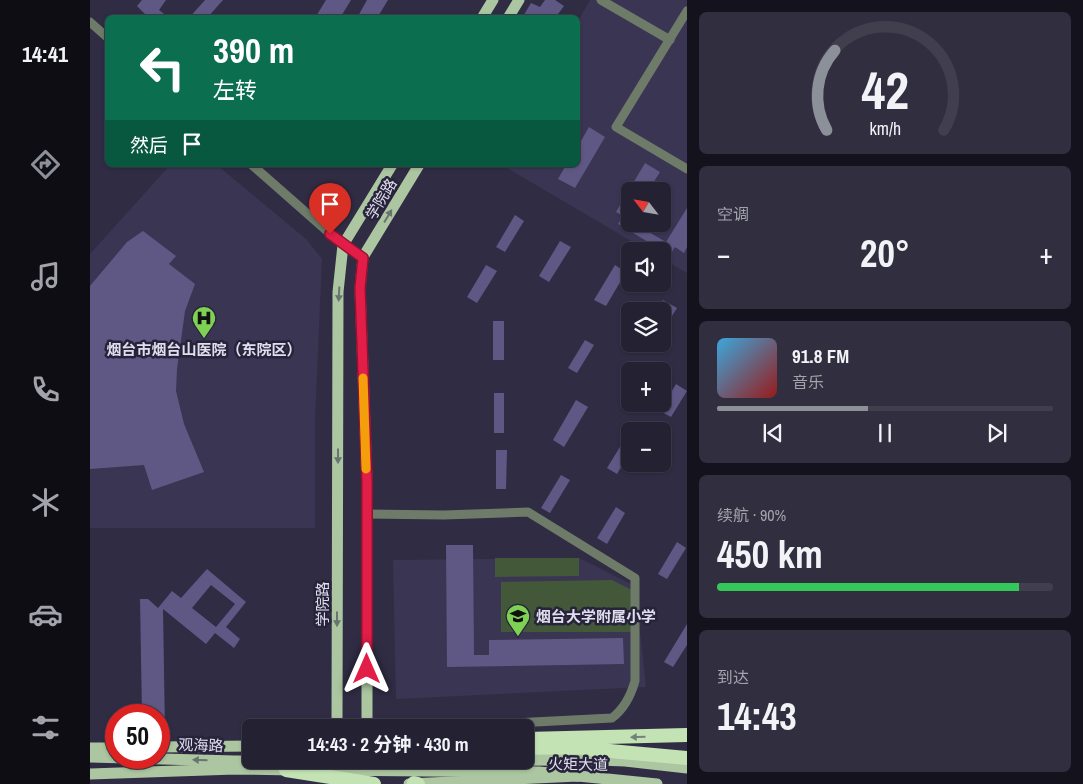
<!DOCTYPE html>
<html lang="zh">
<meta charset="utf-8">
<style>
body{margin:0;font-family:"Archivo Narrow","Noto Sans SC",sans-serif;background:#302e3f;color:#f1f3f6;height:100vh;display:flex;flex-direction:column;font-size:19px;white-space:nowrap}
*{box-sizing:border-box;margin:0}
p{font-size:16px;color:#a3a3ac}
.icon{flex:none;width:28px;height:28px;fill:none;stroke:currentColor;stroke-width:2;stroke-linecap:round;stroke-linejoin:round}
.map{position:relative;flex:1;overflow:hidden}
.panel{display:flex;flex-direction:column;gap:12px;padding:12px;background:#14121c;width:396px}
.panel>*{flex:none}
.banner{position:absolute;left:15px;top:15px;width:475px;height:152px;border-radius:8px;box-shadow:0 1px 4px #0004,0 0 0 1px #413e4e;background:#0b6e4f;color:#fff;overflow:hidden}
.needle{width:32px;rotate:301deg}
.buttons{position:absolute;left:531px;top:182px;display:grid;gap:10px}
.buttons a{display:grid;place-items:center;width:50px;height:50px;border-radius:8px;background:#242133;box-shadow:0 1px 4px #0004,0 0 0 1px #413e4e;font-size:25px}
.speed{position:absolute;left:15px;top:704px;display:flex;gap:10px;font-size:25px;font-weight:700;text-align:center}
.speed>*{display:grid;place-content:center;width:65px;height:65px;border-radius:50%;background:#242133;box-shadow:0 1px 4px #0004,0 0 0 1px #413e4e;line-height:1}
.speed .limit{border:8px solid #d22;background:#fff;color:#111}
.pin{position:absolute;display:grid;place-items:center;width:42px;height:42px;color:#fff;margin:-51px -21px;border-radius:50% 50% 50% 0;rotate:-45deg;box-shadow:0 0 5px #0007}
.pin .icon{rotate:45deg}
.me{position:absolute;width:55px;margin:-28px;rotate:0deg;stroke-linejoin:round;filter:drop-shadow(0 0 4px #0008)}
.turn{display:flex;align-items:center;gap:18px;height:105px;padding:0 25px;font-size:22px}
.turn .icon{width:65px;height:65px;stroke-width:2.5}
.turn b{display:block;font-size:35px;line-height:42px}
.then{display:flex;align-items:center;height:48px;padding:0 25px;background:#0003;gap:10px;font-size:19px}
.big{font-size:38px;font-weight:700;line-height:1.1}
.panel .card{flex:1;display:flex;flex-direction:column;justify-content:center;gap:8px;min-width:0;padding:0 18px;border-radius:8px;background:#302e3f}
.panel .dial{align-items:center;gap:0}
.dial svg{height:130px;overflow:visible;fill:none;stroke:#413e4e;stroke-width:7;stroke-linecap:round;text-anchor:middle}
.dial text{fill:#f1f3f6;stroke:none}
.song{display:flex;align-items:center;gap:15px}
.cover{width:60px;height:60px;border-radius:8px;background:linear-gradient(135deg,hsl(200 70% 55%),hsl(0 70% 35%))}
.played{height:5px;border-radius:2px;background:linear-gradient(90deg,#8c9099 45%,#413e4e 45%)}
.keys{display:flex;justify-content:space-around;direction:ltr}
.heat{display:flex;justify-content:space-between;align-items:center;font-size:28px;direction:ltr}
.charge{height:8px;border-radius:4px;background:linear-gradient(90deg,#34c759 90%,#413e4e 0)}
.trip{position:absolute;left:152px;top:719px;width:292px;height:50px;border-radius:8px;background:#242133;box-shadow:0 1px 4px #0004,0 0 0 1px #413e4e;font-weight:700;line-height:50px;text-align:center}
main{display:flex;flex:1;min-height:0}
.tabs{display:flex;flex-direction:column;width:90px;justify-content:space-around;align-items:center;background:#0e0d14;color:#a3a3ac}
.tabs .icon{width:35px;height:35px}
.tabs .selected{color:#8c9099}
.tabs b{font-size:22px;color:#f1f3f6}
.map>svg:first-child{display:block}
</style>
<main>
<nav class="tabs">
<b>14:41</b>
<svg class="icon selected" aria-label="directions" viewBox="0 0 24 24"><path d="M12 3l9 9-9 9-9-9zM9 14v-3h6M13 9l2 2-2 2"/></svg>
<svg class="icon" aria-label="music" viewBox="0 0 24 24"><path d="M9 18V5l10-2v13"/><circle cx="6" cy="18" r="3"/><circle cx="16" cy="16" r="3"/></svg>
<svg class="icon" aria-label="phone" viewBox="0 0 24 24"><path d="M5 4h4l2 5-3 2q2 4 5 5l2-3 5 2v4C11 20 4 13 5 4z"/></svg>
<svg class="icon" aria-label="climate" viewBox="0 0 24 24"><path d="M12 3v18M4 7l16 10M4 17L20 7"/></svg>
<svg class="icon" aria-label="car" viewBox="0 0 24 24"><path d="M5 17H2v-5l4-1 3-4h7l3 4 3 1v5h-3M9 17h6M6 11h13"/><circle cx="7" cy="17" r="2"/><circle cx="17" cy="17" r="2"/></svg>
<svg class="icon" aria-label="filters" viewBox="0 0 24 24"><path d="M4 7h16M4 17h16"/><circle cx="9" cy="7" r="2"/><circle cx="15" cy="17" r="2"/></svg>
</nav>
<div class="map">
<svg width="597" height="784" viewBox="0 0 597 784">
<rect width="100%" height="100%" fill="#302c44"/>
<g fill="#3a3553" fill-rule="evenodd">
<path d="M500,0H597V273L573,259L572,251H558L412,165H488V21ZM540,191H572V224H540Z"/>
<path d="M80,165H127L216,239L232,259L225,418V528H0V254Z"/>
<path d="M489,558L545,586L556,687L306,699L303,560Z"/>
</g>
<g fill="#425839">
<path d="M405,558H489V576L405,577Z"/>
<path d="M522,580L542,590L547,632H411V582Z"/>
</g>
<g fill="#5f5885" fill-rule="evenodd">
<path d="M52,0H76L69,10L79,18H59L47,6Z"/>
<path d="M115,0H133L117,18H99Z"/>
<path d="M236,0H261L250,18H225Z"/>
<path d="M277,0H298L287,18H267Z"/>
<path d="M455,0H465L474,6L465,18H432L441,3L450,7Z"/>
<path d="M499,127L515,137L485,188L468,179L476,165H488V146Z"/>
<path d="M555,163L570,172L558,191H540V224H545L576,242L597,208V247L594,253L585,247L580,255L528,224L533,216L526,212Z"/>
<path d="M425,215L434,221L415,252L406,247Z"/>
<path d="M53,231L86,256L79,264L105,284L95,311L87,369L86,391L94,424L114,472L62,490L54,465L0,469V286L37,242Z"/>
<path d="M470,241L481,247L459,282L449,276Z"/>
<path d="M396,265L407,271L387,303L377,297Z"/>
<path d="M525,265L536,272L516,306L504,300Z"/>
<path d="M573,300L587,308L572,332V311H566Z"/>
<rect x="403" y="321" width="11" height="39"/>
<path d="M495,340L504,345L487,373L478,368Z"/>
<path d="M586,384L597,391L581,417L570,411Z"/>
<rect x="404" y="393" width="10" height="40"/>
<path d="M486,400L498,407L474,447L463,440Z"/>
<path d="M533,442L540,446V452L527,474L517,468Z"/>
<path d="M406,450H417L416,489H406Z"/>
<path d="M471,475L480,480L460,513L451,508Z"/>
<path d="M526,507L535,513L517,544L507,538Z"/>
<path d="M587,542L596,548L577,579L568,574Z"/>
<path d="M356,545H383L384,655H399V640L533,638L534,664L357,667Z"/>
<path d="M117,569L156,602L136,627L150,639L144,648L125,633L116,644L73,609L75,732H69V715H52L50,599H58L68,608L82,591L91,598ZM121,585L145,604L126,627L102,608Z"/>
<path d="M597,624V645L583,667L574,662Z"/>
</g>
<g fill="none" stroke-linecap="round" stroke-linejoin="round">
<g stroke="#6e7b69" stroke-width="9">
<path d="M511,0L580,40"/>
<path d="M597,11L526,127L597,169"/>
<path d="M0,22L18,38"/>
<path d="M162,165L253,245L273,257"/>
<path d="M277,514L354,515L438,512L545,578V681C541,695 534,709 522,718L406,724L388,728"/>
</g>
<g stroke="#abc6a0" stroke-width="11">
<path d="M392,18L403,0"/>
<path d="M418,18L429,0"/>
<path d="M247,728L248,292L253,245L302,165"/>
<path d="M277,728V482L270,288L273,257L329,165"/>
<path d="M69,747L161,746"/>
<path d="M0,748H26"/>
<path d="M482,759L535,761L597,768"/>
<path d="M319,784L488,776L567,784"/>
</g>
<g stroke="#c3e3b5" stroke-width="14">
<path d="M436,739L597,735"/>
<path d="M436,750L498,749L597,758"/>
<path d="M324,783L328,784"/>
</g>
<g stroke="#abc6a0" stroke-width="11">
<path d="M0,757L145,761L491,760"/>
<path d="M227,770L449,772L488,776"/>
<path d="M0,774L145,769L203,770"/>
</g>
<path stroke="#c3e3b5" stroke-width="14" d="M196,770L284,784"/>
</g>
<defs><path id="oneway-solid" d="M-6-.8H1V-3.2L6.5 0L1 3.2V.8H-6Z" transform="scale(1.25)"/></defs>
<g fill="#68746d">
<use href="#oneway-solid" transform="translate(298 216) rotate(-59)"/>
<use href="#oneway-solid" transform="translate(249 294) rotate(93)"/>
<use href="#oneway-solid" transform="translate(248 456) rotate(90)"/>
<use href="#oneway-solid" transform="translate(247 619) rotate(90)"/>
<use href="#oneway-solid" transform="translate(110 760) rotate(-178)"/>
</g>
<use fill="#748378" href="#oneway-solid" transform="translate(548 737) rotate(179)"/>
<g fill="none" stroke-linecap="round" stroke-linejoin="round">
<g stroke="#92132f" stroke-width="12">
<path id="route" d="M240,234L273,258L270,288L277,482V669"/>
</g>
<use href="#route" stroke="#e11d48" stroke-width="9"/>
<path stroke="#f59e0b" stroke-width="9" d="M273,378L276,469"/>
</g>
<defs>
<g id="hospital-pin" transform="scale(1.25)"><path d="M0 17L-7.5 6A9.5 9.5 0 1 1 7.5 6Z" fill="#7ed153" stroke="#26233a"/><path d="M-5-5h3v3.5h4V-5h3V5h-3V1.5h-4V5h-3Z" fill="#111"/></g>
<g id="school-pin" transform="scale(1.25)"><path d="M0 17L-7.5 6A9.5 9.5 0 1 1 7.5 6Z" fill="#7ed153" stroke="#26233a"/><path d="M0-5L7-2L0 1L-7-2ZM-4 1L0 2.5L4 1V4Q0 6-4 4Z" fill="#111"/></g>
</defs>
<g fill-rule="evenodd">
<use href="#hospital-pin" x="114" y="318"/>
<use href="#school-pin" x="428" y="616"/>
</g>
<g text-anchor="middle" dominant-baseline="central" stroke-width="5" stroke-linejoin="round" paint-order="stroke">
<g font-size="15" fill="#e0deee" stroke="#26233a">
<text transform="translate(291 199) rotate(-59)">学院路</text>
<text transform="translate(232 604) rotate(-90)">学院路</text>
<text transform="translate(111 745) rotate(2)">观海路</text>
<text transform="translate(488 764) rotate(1)">火矩大道</text>
</g>
<g font-size="15" font-weight="bold" fill="#e0deee" stroke="#26233a">
<text x="114" y="349">烟台市烟台山医院（东院区）</text>
<text x="446" y="616" text-anchor="start">烟台大学附属小学</text>
</g>
</g>
</svg>
<div class="buttons">
<a><svg class="needle" viewBox="-14 -14 28 28"><path d="M0-13l5 13h-10z" fill="#e53935"/><path d="M0 13l5-13h-10z" fill="#a3a3ac"/></svg></a>
<a><svg class="icon" aria-label="sound" viewBox="0 0 24 24"><path d="M4 9h4l5-4v14l-5-4H4zM17 9q2 3 0 6"/></svg></a>
<a><svg class="icon" aria-label="layers" viewBox="0 0 24 24"><path d="M12 4l9 5-9 5-9-5zM3 14l9 5 9-5"/></svg></a>
<a>+</a>
<a>−</a>
</div>
<div class="speed"><div class="limit">50</div></div>
<div class="pin" style="left:240px;top:234px;background:#d93025"><svg class="icon" aria-label="arrive" viewBox="0 0 24 24"><path d="M6 21V4h12l-3 4 3 4H6"/></svg></div>
<svg class="me" style="left:277px;top:669px" viewBox="-20 -20 40 40"><path d="M0-17L14 15 0 8-14 15z" fill="#e11d48" stroke="#fff" stroke-width="4"/></svg>
<div class="trip">14:43 · 2 分钟 · 430 m</div>
<div class="banner">
<div class="turn"><svg class="icon" aria-label="left" viewBox="0 0 24 24"><path d="M17 20v-9H6M10 6l-5 5 5 5"/></svg><div><b>390 m</b>左转</div></div>
<div class="then">然后<svg class="icon" aria-label="arrive" viewBox="0 0 24 24"><path d="M6 21V4h12l-3 4 3 4H6"/></svg></div>
</div>
</div>
<section class="panel">
<div class="card dial"><svg viewBox="0 0 100 80">
<path d="M14 69A42 42 0 1 1 86 69"/>
<path d="M14 69A42 42 0 0 1 19 20" stroke="#8c9099"/>
<text x="50" y="56" font-size="32" font-weight="700">42</text>
<text x="50" y="72" font-size="11">km/h</text>
</svg></div>
<div class="card"><p>空调</p>
<div class="heat"><a>−</a><b class="big">20°</b><a>+</a></div>
</div>
<div class="card">
<div class="song"><i class="cover"></i><div><b>91.8 FM</b><p>音乐</p></div></div>
<div class="played"></div>
<div class="keys"><svg class="icon" aria-label="previous" viewBox="0 0 24 24"><path d="M18 5L8 12l10 7zM5 5v14"/></svg><svg class="icon" aria-label="pause" viewBox="0 0 24 24"><path d="M8 5v14M16 5v14"/></svg><svg class="icon" aria-label="next" viewBox="0 0 24 24"><path d="M6 5l10 7-10 7zM19 5v14"/></svg></div>
</div>
<div class="card"><p>续航 · 90%</p><b class="big">450 km</b><div class="charge"></div></div>
<div class="card"><p>到达</p><b class="big">14:43</b></div>
</section>
</main>
